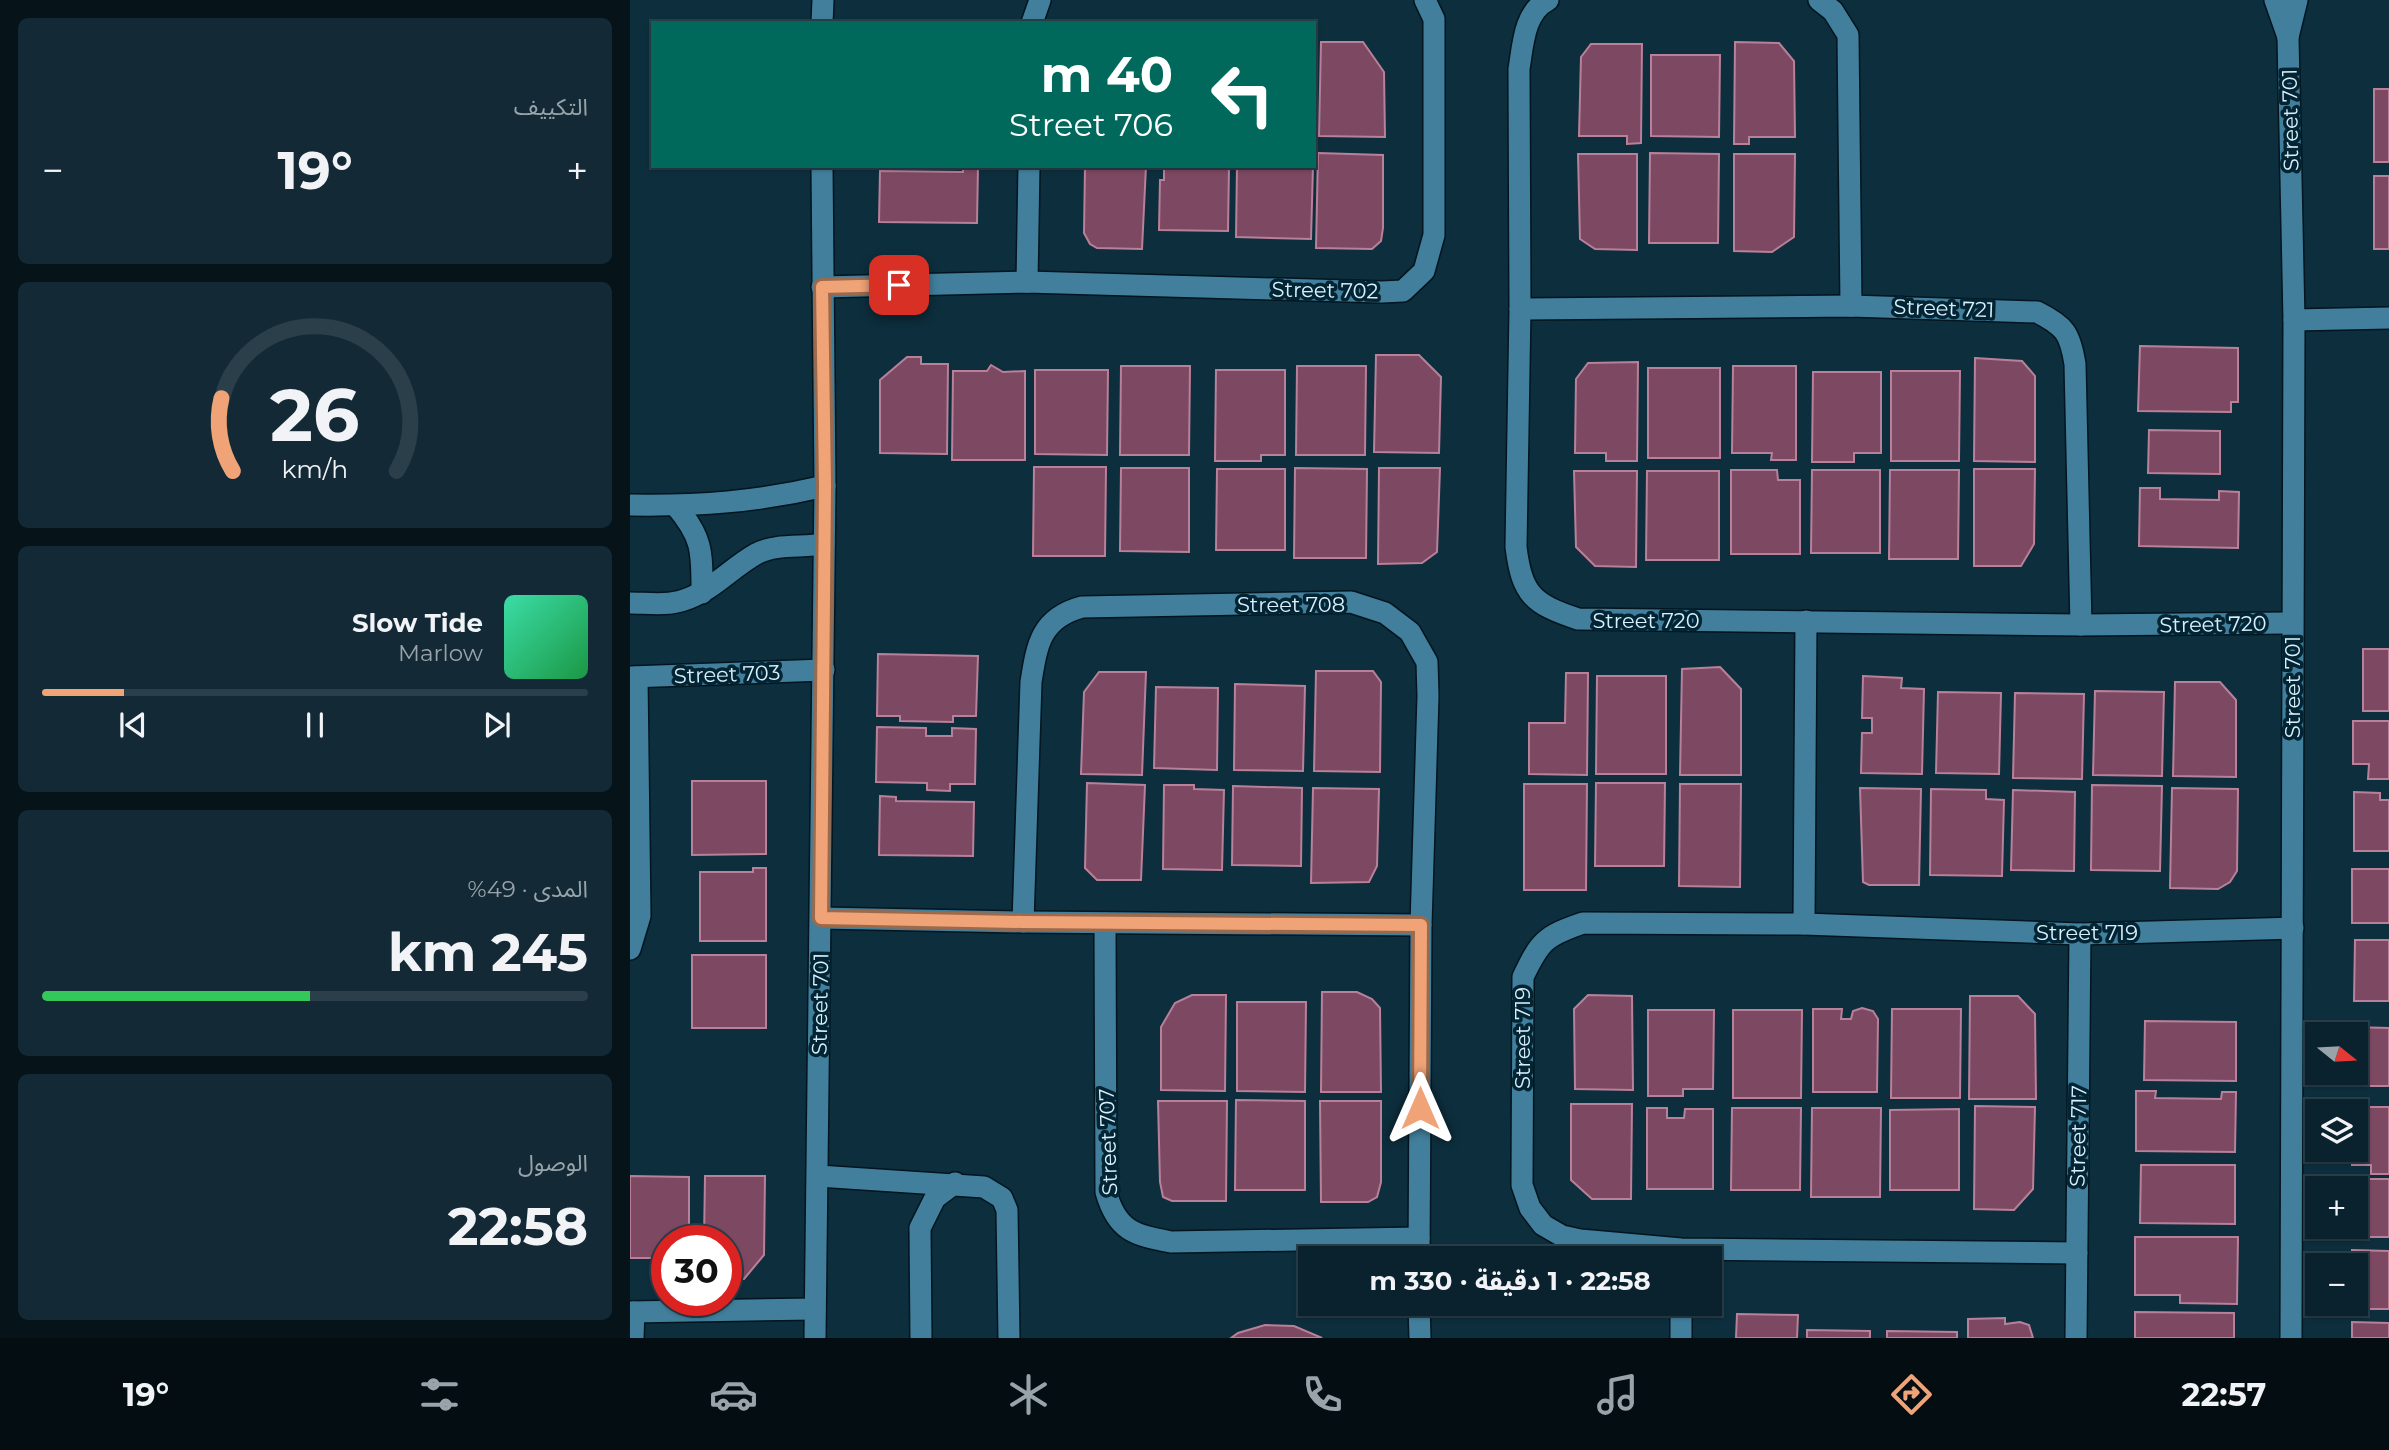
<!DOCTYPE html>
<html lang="ar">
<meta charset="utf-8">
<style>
body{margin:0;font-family:Montserrat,"Noto Sans Arabic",sans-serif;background:#132a36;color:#f1f3f6;direction:rtl;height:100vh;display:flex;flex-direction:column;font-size:26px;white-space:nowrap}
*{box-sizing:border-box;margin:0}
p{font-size:23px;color:#99a4aa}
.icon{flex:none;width:38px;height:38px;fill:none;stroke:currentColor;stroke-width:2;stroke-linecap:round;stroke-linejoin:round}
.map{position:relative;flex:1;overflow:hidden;direction:ltr}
.side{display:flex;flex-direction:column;gap:18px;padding:18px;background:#061319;width:630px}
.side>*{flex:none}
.banner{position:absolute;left:21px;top:21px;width:665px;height:147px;border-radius:0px;box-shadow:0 2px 5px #0004,0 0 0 2px #2a3f4a;direction:rtl;background:#00695c;color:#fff;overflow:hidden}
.needle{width:46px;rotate:108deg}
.controls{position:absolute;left:1675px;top:1022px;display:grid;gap:14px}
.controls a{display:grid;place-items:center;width:63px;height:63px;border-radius:0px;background:#0a222e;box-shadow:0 2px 5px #0004,0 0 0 2px #2a3f4a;font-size:35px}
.speed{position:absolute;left:21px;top:1225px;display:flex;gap:14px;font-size:35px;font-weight:700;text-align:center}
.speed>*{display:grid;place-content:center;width:91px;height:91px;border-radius:50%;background:#0a222e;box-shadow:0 2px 5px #0004,0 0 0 2px #2a3f4a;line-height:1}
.speed .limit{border:10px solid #d22;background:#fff;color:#111}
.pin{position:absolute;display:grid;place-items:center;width:60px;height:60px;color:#fff;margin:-30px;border-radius:14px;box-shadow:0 4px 10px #0006}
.me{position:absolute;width:77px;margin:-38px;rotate:0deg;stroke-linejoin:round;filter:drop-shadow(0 0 5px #0008)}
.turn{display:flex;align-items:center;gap:24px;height:147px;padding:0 28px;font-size:32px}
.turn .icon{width:91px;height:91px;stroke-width:2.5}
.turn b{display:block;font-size:49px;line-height:60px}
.big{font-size:52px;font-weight:700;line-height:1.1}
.side .card{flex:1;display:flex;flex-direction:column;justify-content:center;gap:10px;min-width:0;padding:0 24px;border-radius:10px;background:#132a36}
.side .dial{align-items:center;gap:0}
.dial svg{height:182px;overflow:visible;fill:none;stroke:#2a3f4a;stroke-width:7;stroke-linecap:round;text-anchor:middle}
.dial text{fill:#f1f3f6;stroke:none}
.song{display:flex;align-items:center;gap:21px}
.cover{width:84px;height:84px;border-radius:10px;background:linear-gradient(135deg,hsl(160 70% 55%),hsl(140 70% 35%))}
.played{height:7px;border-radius:4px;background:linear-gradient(90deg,#efa377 15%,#2a3f4a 15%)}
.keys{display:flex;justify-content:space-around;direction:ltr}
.heat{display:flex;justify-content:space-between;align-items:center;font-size:38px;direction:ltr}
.charge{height:10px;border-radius:5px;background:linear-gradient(90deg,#34c759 49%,#2a3f4a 0)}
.trip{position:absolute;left:668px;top:1246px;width:424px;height:70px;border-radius:0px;background:#0a222e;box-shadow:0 2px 5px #0004,0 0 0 2px #2a3f4a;font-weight:700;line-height:70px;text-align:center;direction:rtl}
.menu{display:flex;height:112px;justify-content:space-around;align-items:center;background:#040e12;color:#99a4aa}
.menu .icon{width:49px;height:49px}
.menu .current{color:#efa377}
.menu b{font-size:32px;color:#f1f3f6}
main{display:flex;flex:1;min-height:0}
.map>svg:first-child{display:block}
</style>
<main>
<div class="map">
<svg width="1759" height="1338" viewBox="0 0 1759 1338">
<rect width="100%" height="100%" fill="#0d2e3d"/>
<g fill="#7d4861" stroke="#b9809a" stroke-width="2">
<path d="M691,42H733L754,72L755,137L689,136Z"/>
<path d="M1105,42L1149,43L1164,61L1165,137H1119V144H1104Z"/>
<path d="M961,44H1012L1011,143L997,144V136H949L951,57Z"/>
<path d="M1021,55H1090L1089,137L1021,136Z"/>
<rect x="1744" y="89" width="15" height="73"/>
<path d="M688,153L753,155V228L751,241L742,249L686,248Z"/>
<path d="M1020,153L1089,154L1088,243H1019Z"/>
<path d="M948,154H1007V250L965,249L950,239Z"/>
<path d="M1104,154H1165L1164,237L1142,252L1104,251Z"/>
<path d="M333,166H348L347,223L249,222L250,171L333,172Z"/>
<path d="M455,166H516L512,249L467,248L460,244L454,233Z"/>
<path d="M534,166H599L598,231L529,230L530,180H534Z"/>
<path d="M607,166H683L681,239L606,237Z"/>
<rect x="1744" y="176" width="15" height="73"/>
<path d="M1510,346L1608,348V402H1601V412L1508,411Z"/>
<path d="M746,355H789L811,377L809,453L744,452Z"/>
<path d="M277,357H291V364H318L317,454L250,453V380Z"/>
<path d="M1345,358L1392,361L1405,376V462L1344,461Z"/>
<path d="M1008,362L1007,461H976V453H945L946,379L958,363Z"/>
<path d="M361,365L373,372L395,371V460H322L323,371H357Z"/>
<path d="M491,366H560L559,455H490Z"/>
<path d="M667,366H736L735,455H666Z"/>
<path d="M1103,366H1166V460H1141L1142,453H1102Z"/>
<rect x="1018" y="368" width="72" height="90"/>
<path d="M405,370H478L477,455L405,454Z"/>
<path d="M586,370H655V455H631V461H585Z"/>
<path d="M1261,371H1330L1329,461H1261Z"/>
<path d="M1183,372H1251V453H1224V462H1182Z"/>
<path d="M1519,430L1590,431V474L1518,473Z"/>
<path d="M404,467H476L475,556H403Z"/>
<path d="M491,468H559V552L490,551Z"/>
<path d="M665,468L737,469L736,558H664Z"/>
<path d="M749,468H810L807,552L792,563L748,564Z"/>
<path d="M587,469H655V550H586Z"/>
<path d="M1344,469H1405L1404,544L1391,566H1344Z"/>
<path d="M1101,470H1147L1148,480H1170V554H1101Z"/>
<path d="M1182,470H1250V553H1181Z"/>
<path d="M1260,470H1329L1328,559H1259Z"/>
<path d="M944,471H1007L1006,567L965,566L946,547Z"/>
<path d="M1017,471H1089V560H1016Z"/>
<path d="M1510,488H1530V499L1589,500V491L1609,492L1608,548L1509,546Z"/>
<rect x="1733" y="649" width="26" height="62"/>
<path d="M248,654L348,656L346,716H323V722L270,721V716H247Z"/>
<path d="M1090,667L1111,689V775H1050L1052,669Z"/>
<path d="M686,671H743L751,682L750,772L684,771Z"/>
<path d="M469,672H516L512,775L451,774L454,692Z"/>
<path d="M936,673H958L957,775L899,774V723H935Z"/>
<path d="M967,676H1036V774H966Z"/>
<path d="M1233,676L1272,678L1271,688L1294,689L1292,774L1231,773L1232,733H1242V718H1232Z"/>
<path d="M1545,682H1590L1606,700V777L1543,776Z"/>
<path d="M605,684L675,686L673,771L604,770Z"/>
<path d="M526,687L588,688L587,770L524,768Z"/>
<path d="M1465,691L1534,692L1532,776L1463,775Z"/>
<path d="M1308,692L1371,693L1369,774L1306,773Z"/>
<path d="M1385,693L1454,694L1452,779L1383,778Z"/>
<path d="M1723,721H1759V779H1738L1739,764H1723Z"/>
<path d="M247,727L296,728V736H322V728L346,729L345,784H320V791L297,790V783L246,782Z"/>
<path d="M62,781H136V854L62,855Z"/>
<path d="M457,783L515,785L511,880H467L455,868Z"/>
<path d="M966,783H1035L1034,866H965Z"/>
<path d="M894,784H957L956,890H894Z"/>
<path d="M1050,784H1111L1110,887L1049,886Z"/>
<path d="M534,785H564V789L594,790L592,870L533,869Z"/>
<path d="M1462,785L1532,786L1530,871L1461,870Z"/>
<path d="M603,786L672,788L671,866L602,865Z"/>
<path d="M683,788L749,789L747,866L739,882L681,883Z"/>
<path d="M1230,788L1291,789L1289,885H1239L1233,882Z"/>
<path d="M1542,788L1608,789L1607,871L1600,882L1588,889L1540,888Z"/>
<path d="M1301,789L1356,790V799L1374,800L1372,876L1300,875Z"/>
<path d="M1383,790L1445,792L1444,871L1381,870Z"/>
<path d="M1724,792L1750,793V800H1759V851H1724Z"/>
<path d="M250,796L266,797V801L344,802L343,856L249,855Z"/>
<path d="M123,868H136V941H70V872H123Z"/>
<rect x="1722" y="869" width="37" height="54"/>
<path d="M1725,940H1759V1001H1724Z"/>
<rect x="62" y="955" width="74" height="73"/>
<path d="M692,992H727L742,999L750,1008L751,1092H691Z"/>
<path d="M562,995H596L595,1091L531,1090V1027L545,1003Z"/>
<path d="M958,995L1002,996L1003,1090L945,1089L944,1009Z"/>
<path d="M1340,996H1388L1405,1014L1406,1099H1339Z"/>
<path d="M607,1002H676L675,1092L607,1091Z"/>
<path d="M1232,1008L1243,1011L1248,1019L1247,1092H1183V1009H1212L1211,1019H1221L1223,1011Z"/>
<path d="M1262,1009H1331L1330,1098H1261Z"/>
<path d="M1018,1010H1084L1083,1089H1053V1096H1018Z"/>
<path d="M1103,1010H1172L1171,1098H1103Z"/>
<path d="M1515,1021L1606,1022V1081L1514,1080Z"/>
<path d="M1723,1027L1759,1028V1086H1723V1073H1726Z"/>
<path d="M1506,1091H1526L1525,1098L1591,1099L1592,1092H1606L1605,1152L1506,1151Z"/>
<path d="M606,1100L675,1101V1190H605Z"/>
<path d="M528,1101H597L596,1201H542L533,1197L530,1182Z"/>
<path d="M690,1101H751V1182L747,1197L738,1202H691Z"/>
<path d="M941,1104H1002L1001,1199H962L941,1180Z"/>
<path d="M1345,1106L1405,1107L1403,1189L1384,1210L1344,1209Z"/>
<path d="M1722,1107H1759V1174H1741V1165H1722V1150H1726V1111H1722Z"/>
<path d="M1017,1108H1037V1118H1054L1055,1109H1083V1189H1017Z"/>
<path d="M1102,1108H1171L1170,1190H1101Z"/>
<path d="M1182,1108H1251L1250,1197H1181Z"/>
<path d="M1329,1109V1190H1260V1110Z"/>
<path d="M1511,1165H1605V1224L1510,1223Z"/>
<path d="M0,1176L59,1177V1241H37V1258H0Z"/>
<path d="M75,1176H135L134,1255L114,1279H96V1241H74Z"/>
<path d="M1724,1179H1759V1237H1723V1227H1726Z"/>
<path d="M1505,1237H1608L1607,1304L1550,1303V1295H1505Z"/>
<path d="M1722,1250L1759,1251V1309H1721L1722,1304H1726V1265H1722Z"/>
<path d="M1505,1312L1604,1313V1338H1505Z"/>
<path d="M1107,1314L1168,1315L1167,1338H1106Z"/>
<path d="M1375,1318V1324L1390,1322L1399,1325L1403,1338H1338V1319Z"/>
<path d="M1722,1322L1759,1323V1338H1722Z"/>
<path d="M635,1325L664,1326L692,1338H601L608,1333Z"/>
<path d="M1177,1330L1240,1331V1338H1177Z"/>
<path d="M1257,1331L1327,1332V1338H1257Z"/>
</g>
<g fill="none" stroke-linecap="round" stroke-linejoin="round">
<g stroke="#03151e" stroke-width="24">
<g id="minor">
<path d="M918,0C894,12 893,45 889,69L890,309L886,547C892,595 903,604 948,619L1451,625L1662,623"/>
<path d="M1189,0L1203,11L1218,35L1221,306"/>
<path d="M1645,0L1658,37"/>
<path d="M192,23L193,0"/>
<path d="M402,23L410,0"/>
<path d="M397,282L399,166"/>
<path d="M192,287L397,282L752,292L773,291L794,271L804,235V19L795,0"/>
<path d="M890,309L1221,306L1407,312C1435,326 1440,333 1445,364L1451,625"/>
<path d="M1664,320L1759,318"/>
<path d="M0,505C69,506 127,502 195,486"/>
<path d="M46,506C73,538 72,552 72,593"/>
<path d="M0,603C17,603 37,606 54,600C82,591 101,568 126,554C146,543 172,548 194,544"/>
<path d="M0,677L194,670"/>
<path d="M191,918L393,922L791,925"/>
<path d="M393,922L401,682C407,644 411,618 452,607L721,602L755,613L780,632L797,662L798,696L791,925L789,1258"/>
<path d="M475,923L476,1192C487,1231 504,1235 541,1242L789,1238"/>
<path d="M1174,924L1176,621"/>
<path d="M0,949L10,916L7,677"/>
<path d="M188,1176L354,1187L372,1198L377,1210L379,1338"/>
<path d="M1447,1253L1051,1249L950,1240L932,1236L913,1225L900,1208L892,1185L893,977C910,941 915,936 953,923L1174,924L1450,934L1663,928"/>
<path d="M789,1304L790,1338"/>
<path d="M0,1312L185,1309"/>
<path d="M3,1338L4,1312"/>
<path d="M185,1338L195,486L192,166"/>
<path d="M291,1338L290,1228L305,1198L325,1183"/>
<path d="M1051,1338V1304"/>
<path d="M1446,1338L1450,934"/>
<path d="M1661,1338L1664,320L1658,37L1667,0"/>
</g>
</g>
<use href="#minor" stroke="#417f9c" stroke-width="21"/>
</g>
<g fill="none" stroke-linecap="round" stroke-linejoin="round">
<g stroke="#9b6a4d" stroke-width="18">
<path id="route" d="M269,285L192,287L195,486L191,918L393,922L791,925L790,1108"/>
</g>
<use href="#route" stroke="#efa377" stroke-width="12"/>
</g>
<g text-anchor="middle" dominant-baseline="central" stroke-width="7" stroke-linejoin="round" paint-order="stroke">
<g font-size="21" fill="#d8f0fd" stroke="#022433">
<text transform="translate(1660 120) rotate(-91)">Street 701</text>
<text transform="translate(695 290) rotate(1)">Street 702</text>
<text transform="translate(1314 308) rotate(2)">Street 721</text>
<text x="661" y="604">Street 708</text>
<text x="1016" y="620">Street 720</text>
<text transform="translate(1583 624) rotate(-1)">Street 720</text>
<text transform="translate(97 674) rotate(-2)">Street 703</text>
<text transform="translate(1662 687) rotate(-90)">Street 701</text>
<text x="1457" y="932">Street 719</text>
<text transform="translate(190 1004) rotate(-89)">Street 701</text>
<text transform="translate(892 1038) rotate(-90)">Street 719</text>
<text transform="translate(1448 1136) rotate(-89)">Street 717</text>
<text transform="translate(478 1142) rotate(-92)">Street 707</text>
</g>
</g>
</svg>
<div class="controls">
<a><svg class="needle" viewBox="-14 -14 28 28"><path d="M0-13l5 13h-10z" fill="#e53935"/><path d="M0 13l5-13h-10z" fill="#99a4aa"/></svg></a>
<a><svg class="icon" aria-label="layers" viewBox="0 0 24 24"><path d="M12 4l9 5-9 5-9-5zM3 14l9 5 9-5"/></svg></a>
<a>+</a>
<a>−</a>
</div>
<div class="speed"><div class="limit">30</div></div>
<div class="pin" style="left:269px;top:285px;background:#d93025"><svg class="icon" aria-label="arrive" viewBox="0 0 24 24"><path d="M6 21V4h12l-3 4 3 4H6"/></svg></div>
<svg class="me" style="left:790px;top:1108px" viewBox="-20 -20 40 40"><path d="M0-17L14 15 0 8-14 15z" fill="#efa377" stroke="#fff" stroke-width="4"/></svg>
<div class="trip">22:58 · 1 دقيقة · 330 m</div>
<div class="banner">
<div class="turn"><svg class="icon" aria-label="left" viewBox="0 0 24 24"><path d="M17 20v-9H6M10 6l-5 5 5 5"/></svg><div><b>40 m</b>Street 706</div></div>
</div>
</div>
<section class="side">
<div class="card"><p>التكييف</p>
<div class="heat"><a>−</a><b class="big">19°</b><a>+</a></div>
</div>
<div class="card dial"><svg viewBox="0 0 100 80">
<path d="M14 69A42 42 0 1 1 86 69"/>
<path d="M14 69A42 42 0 0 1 9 37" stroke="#efa377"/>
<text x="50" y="56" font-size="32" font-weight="700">26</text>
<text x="50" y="72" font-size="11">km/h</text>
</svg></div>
<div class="card">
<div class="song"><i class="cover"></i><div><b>Slow Tide</b><p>Marlow</p></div></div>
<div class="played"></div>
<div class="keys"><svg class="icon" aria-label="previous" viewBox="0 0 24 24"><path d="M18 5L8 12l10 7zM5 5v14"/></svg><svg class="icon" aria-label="pause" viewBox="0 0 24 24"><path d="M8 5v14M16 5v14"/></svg><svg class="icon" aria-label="next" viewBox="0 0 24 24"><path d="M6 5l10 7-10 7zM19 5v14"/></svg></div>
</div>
<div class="card"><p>المدى · 49%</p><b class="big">245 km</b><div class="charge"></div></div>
<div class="card"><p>الوصول</p><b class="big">22:58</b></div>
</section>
</main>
<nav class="menu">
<b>22:57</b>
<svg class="icon current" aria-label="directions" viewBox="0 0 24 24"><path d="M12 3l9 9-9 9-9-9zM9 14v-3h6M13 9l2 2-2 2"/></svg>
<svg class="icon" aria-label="music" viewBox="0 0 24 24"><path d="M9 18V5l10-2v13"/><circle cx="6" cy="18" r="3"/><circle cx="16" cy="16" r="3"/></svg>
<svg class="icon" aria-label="phone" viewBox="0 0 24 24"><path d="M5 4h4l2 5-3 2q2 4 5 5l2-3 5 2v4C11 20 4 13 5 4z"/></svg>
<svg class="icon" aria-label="climate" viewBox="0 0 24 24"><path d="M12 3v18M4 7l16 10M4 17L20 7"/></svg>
<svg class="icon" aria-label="car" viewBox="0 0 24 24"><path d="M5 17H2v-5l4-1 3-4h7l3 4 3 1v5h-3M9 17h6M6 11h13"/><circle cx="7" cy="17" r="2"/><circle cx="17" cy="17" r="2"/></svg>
<svg class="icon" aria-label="filters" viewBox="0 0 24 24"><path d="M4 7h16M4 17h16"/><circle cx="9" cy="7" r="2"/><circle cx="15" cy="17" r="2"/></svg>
<b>19°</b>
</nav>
